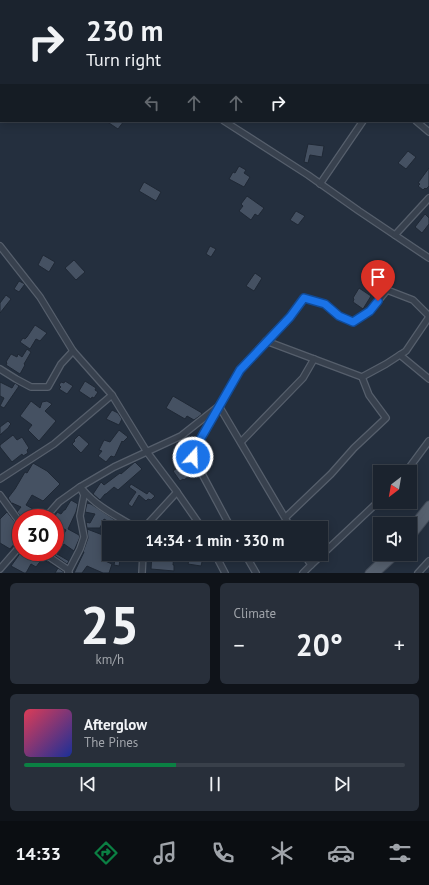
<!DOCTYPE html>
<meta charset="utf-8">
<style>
body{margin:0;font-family:"PT Sans",sans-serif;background:#282f3a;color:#f1f3f6;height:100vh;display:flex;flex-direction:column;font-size:15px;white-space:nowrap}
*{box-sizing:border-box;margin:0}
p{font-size:13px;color:#a0a4aa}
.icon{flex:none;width:22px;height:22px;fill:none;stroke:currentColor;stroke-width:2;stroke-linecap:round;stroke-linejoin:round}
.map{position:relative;height:573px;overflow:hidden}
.details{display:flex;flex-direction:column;gap:10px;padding:10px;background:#0f1319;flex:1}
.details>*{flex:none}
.guide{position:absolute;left:0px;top:0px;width:429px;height:122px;box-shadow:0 2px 10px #0003,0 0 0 1px #39404a;background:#1b232e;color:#f1f3f6;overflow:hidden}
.needle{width:26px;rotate:211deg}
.fabs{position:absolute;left:373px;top:465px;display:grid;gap:8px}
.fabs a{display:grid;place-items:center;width:44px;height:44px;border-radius:0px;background:#1b232e;box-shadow:0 2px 10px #0003,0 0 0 1px #39404a;font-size:20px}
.speed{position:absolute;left:12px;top:509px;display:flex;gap:8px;font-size:20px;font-weight:700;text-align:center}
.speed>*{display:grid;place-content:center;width:52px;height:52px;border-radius:50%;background:#1b232e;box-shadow:0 2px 10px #0003,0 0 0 1px #39404a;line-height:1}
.speed .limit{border:6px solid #d22;background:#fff;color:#111}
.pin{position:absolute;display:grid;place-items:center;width:34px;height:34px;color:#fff;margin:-41px -17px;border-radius:50% 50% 50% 0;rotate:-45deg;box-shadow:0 0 4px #0007}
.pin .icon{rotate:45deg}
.me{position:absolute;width:44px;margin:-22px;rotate:20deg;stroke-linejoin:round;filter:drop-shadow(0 0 3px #0008)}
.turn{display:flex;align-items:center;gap:14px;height:84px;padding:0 20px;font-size:18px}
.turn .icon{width:52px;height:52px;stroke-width:2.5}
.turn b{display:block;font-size:28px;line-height:34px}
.lanes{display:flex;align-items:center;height:38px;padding:0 20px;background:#0003;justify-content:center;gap:20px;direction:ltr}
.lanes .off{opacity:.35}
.big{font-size:30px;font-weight:700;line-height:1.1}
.details .widget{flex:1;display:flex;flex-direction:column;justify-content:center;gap:6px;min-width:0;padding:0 14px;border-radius:6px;background:#282f3a}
.details .dial{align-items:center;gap:0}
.dial b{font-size:52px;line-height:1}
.song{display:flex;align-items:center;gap:12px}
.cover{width:48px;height:48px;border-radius:6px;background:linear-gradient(135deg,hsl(350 70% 55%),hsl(230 70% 35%))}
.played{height:4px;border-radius:2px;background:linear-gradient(90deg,#0b8043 40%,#39404a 40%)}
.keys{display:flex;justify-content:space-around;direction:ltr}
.heat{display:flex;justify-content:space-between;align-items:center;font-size:22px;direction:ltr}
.details .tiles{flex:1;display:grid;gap:10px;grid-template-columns:1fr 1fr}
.widget:last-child{grid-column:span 2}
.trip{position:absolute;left:102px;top:521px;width:226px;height:40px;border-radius:0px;background:#1b232e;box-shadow:0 2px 10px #0003,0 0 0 1px #39404a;font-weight:700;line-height:40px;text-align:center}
.dock{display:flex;height:64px;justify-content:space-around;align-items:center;background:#0b0e12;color:#a0a4aa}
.dock .icon{width:28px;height:28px}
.dock .current{color:#0b8043}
.dock b{font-size:18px;color:#f1f3f6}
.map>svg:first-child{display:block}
</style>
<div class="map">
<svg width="429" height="573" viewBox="0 0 429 573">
<rect width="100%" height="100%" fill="#242f3e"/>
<g fill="#455162" stroke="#1f2835">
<path d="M106,121H124L118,129Z"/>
<path d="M308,144L324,146L322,157L310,155L308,163L304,162Z"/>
<path d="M408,151L416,157L406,169L398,163Z"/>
<path d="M239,166L246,170L244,173L250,177L244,187L229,179L233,172L235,173Z"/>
<path d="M429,168V186L426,189L425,188L423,190L418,186L420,184L418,183Z"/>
<path d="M144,182L161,192L156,201L139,191Z"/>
<path d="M247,196L264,208L258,216L255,214L251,220L239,211L243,206L241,204Z"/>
<path d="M296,211L305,216L298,225L290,220Z"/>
<path d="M425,214L429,218V224L422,233L415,227Z"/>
<path d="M210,246L216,249L211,257L206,254Z"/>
<path d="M43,255L55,262L49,272L38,265Z"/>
<path d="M74,260L85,272L76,280L65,268Z"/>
<path d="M255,273L262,278L254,291L246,286Z"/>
<path d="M19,281L25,284L19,292L14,289Z"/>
<path d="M359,288L371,296L363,309L353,302L354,299L353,298Z"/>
<path d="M6,295L11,299L0,313V303Z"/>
<path d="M35,325L47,333L40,341L36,339L30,349L20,342L23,338L25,339L27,337Z"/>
<path d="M27,349L31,352L24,364L25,365L20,374L6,365L7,363L6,362L11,354L17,357L18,354L22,357Z"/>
<path d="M65,381L73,386L67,394L59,389L61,387L59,385L61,382L64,383Z"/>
<path d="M85,381L96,388L95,390L98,392L94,398L92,397L91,399L79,391Z"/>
<path d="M0,382L12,388L15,383L19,386L4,408L0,406L4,398L0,396Z"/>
<path d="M173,396L202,413L201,415L194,420L187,416L185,419L166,408Z"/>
<path d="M31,401L40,408L42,402L47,401L52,404L45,411L56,421L39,441L28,430L32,425L20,416Z"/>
<path d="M112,410L118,413L122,419L119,425L106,419Z"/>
<path d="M8,421L11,424L9,426V427L0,435V427Z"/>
<path d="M119,430L128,437L123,442L122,441L115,456L114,457L111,456L106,462L98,456L102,451L99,450L104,440L110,442Z"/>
<path d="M13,435L17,440L22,437L29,448L27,450L28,453L23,456L22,454L12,462L0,447V445Z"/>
<path d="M79,435L89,444L81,453L72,444L75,441L74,440Z"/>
<path d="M135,462L142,469L118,490L114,487L106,494H105L100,500L93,494L101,482L104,485L120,473L121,474Z"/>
<path d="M185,462L193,473L184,480L183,479L180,481L173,471Z"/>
<path d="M33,463L47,471L60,484L43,501L32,495L26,505L33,509L26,518H22L17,512L21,507L12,503V504L8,498L15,489L25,472L27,473Z"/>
<path d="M131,484L147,494L149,491L155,496L151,500L148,499L146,501L139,495L132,507L128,504L136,492L129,487Z"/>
<path d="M71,500L78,504L76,512L68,529L79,535L80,537L74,551L64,544L57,554L69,561L67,564L50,552H55V550L66,530L55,524V518H54L57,512L61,514L64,510H65Z"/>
<path d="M87,503L91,504L121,524L119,528H112L113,524L104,519L100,528H87L86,522L90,523L95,514L85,512Z"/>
<path d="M7,512L18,526L21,528V536L10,549L0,543V519Z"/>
<path d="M155,523L174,524V528H151Z"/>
<path d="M87,529L108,537L106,543L109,544V552L107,551L103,560L112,564L109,573H103L87,566L82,573H74L84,552H83L88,538Z"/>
<path d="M21,552H38L40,556L64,572V573H55L58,568L42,559L36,567L31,564L26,573H24L11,566Z"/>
<path d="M116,554H121L119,566L114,565Z"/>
<path d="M152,554H174L173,565H174V571L151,569Z"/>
<path d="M190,556L203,558L201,566L188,564Z"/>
</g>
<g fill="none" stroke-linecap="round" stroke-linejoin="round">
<g stroke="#565f6c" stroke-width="8">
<g id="minor">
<path d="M270,0L272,1"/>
<path d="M383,0L384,1"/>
<path d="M22,1L23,0"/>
<path d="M110,1L111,0"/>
<path d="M223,1V0"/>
<path d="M0,18L1,19"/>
<path d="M428,35L429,36"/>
<path d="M0,90L1,91"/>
<path d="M0,101L1,100"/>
<path d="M224,121L308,175L359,211L429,258"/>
<path d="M416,121L429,132"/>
<path d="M320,184L363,121"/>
<path d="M395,235L429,198"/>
<path d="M0,246L40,297L73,351L112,395L147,452L177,492L202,528"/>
<path d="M266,341L290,317L304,298L325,304L339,316L353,322L370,311L387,290L413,300L429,316"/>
<path d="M400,355L429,379"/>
<path d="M0,369L16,379L31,387H48L61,364L73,351"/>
<path d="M241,442L303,378L314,359"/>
<path d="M406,472L429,441"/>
<path d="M0,479L54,444L112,395"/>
<path d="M83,490C97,507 117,516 136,528"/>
<path d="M0,495L21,524"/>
<path d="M286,517L331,474L354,448L386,418L369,395L362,377"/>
<path d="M45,518L59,502L80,487L114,467L181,436L219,406L240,370L266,341L362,377L386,364L406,351L429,317"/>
<path d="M144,528L177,492"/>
<path d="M231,528L193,457V452L219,406L291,528"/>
<path d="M42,552L67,569L69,573"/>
<path d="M215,554L225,573"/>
<path d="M245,554L256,573"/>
<path d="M311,565L380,500"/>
<path d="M0,569L21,545"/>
<path d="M68,572L80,549L84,537L80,516L84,495L80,487"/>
<path d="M142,573L143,554"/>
<path d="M303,573L311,565L304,554"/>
<path d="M418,573L429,561"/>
</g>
</g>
<g stroke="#414a57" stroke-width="9">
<g id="major">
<path d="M410,529L429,505"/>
<path d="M410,538L429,514"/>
<path d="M369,573L389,554"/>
<path d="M376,573L397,554"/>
</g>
</g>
<use href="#minor" stroke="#38414e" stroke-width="5.5"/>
<use href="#major" stroke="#56606e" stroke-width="7"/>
</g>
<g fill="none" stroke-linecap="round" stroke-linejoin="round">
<g stroke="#114b97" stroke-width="10">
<path id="route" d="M193,457V452L240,370L290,317L304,298L325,304L339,316L353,322L370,311L378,301"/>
</g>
<use href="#route" stroke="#1a73e8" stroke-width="7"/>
</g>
</svg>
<div class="fabs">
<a><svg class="needle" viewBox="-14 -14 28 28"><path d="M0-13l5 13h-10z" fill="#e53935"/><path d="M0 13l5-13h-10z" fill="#a0a4aa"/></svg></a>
<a><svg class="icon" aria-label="sound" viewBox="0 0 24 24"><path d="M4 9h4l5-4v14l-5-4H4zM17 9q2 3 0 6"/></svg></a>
</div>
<div class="speed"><div class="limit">30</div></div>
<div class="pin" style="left:378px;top:301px;background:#d93025"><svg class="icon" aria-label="arrive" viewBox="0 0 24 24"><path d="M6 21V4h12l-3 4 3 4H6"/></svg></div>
<svg class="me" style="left:193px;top:457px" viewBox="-20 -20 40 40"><circle r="17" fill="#1a73e8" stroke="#fff" stroke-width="3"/><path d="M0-11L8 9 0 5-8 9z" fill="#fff"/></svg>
<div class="trip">14:34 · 1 min · 330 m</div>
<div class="guide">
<div class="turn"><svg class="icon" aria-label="right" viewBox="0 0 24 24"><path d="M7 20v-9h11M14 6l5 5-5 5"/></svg><div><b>230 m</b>Turn right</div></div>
<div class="lanes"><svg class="icon off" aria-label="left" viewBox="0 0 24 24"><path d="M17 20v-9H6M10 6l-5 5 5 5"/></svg><svg class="icon off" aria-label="ahead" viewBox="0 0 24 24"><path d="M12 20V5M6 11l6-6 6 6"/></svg><svg class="icon off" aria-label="ahead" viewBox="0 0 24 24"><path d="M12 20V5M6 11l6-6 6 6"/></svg><svg class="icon" aria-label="right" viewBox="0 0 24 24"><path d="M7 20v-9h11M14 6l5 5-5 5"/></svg></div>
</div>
</div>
<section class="details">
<div class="tiles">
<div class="widget dial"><b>25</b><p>km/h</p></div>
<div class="widget"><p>Climate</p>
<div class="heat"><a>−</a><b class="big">20°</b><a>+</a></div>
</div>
<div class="widget">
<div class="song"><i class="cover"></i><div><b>Afterglow</b><p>The Pines</p></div></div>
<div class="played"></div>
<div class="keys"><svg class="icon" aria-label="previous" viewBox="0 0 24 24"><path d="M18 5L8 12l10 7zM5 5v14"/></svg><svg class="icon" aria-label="pause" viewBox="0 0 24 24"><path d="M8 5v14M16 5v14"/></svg><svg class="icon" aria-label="next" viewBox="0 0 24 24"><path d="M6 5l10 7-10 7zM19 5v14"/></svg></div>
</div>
</div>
</section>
<nav class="dock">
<b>14:33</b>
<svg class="icon current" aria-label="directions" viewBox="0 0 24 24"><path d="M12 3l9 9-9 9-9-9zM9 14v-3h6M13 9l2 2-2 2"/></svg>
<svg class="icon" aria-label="music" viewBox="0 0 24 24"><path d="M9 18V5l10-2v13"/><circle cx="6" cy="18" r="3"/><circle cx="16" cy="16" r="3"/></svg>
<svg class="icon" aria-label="phone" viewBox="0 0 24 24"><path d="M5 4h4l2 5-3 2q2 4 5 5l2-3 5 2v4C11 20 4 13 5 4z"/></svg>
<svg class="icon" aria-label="climate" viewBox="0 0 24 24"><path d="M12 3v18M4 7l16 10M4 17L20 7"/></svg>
<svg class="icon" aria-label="car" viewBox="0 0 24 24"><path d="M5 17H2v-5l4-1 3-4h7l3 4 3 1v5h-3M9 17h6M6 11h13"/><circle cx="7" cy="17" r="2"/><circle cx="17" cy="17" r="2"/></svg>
<svg class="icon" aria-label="filters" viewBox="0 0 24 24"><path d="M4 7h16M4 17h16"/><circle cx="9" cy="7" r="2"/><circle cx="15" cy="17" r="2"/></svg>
</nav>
